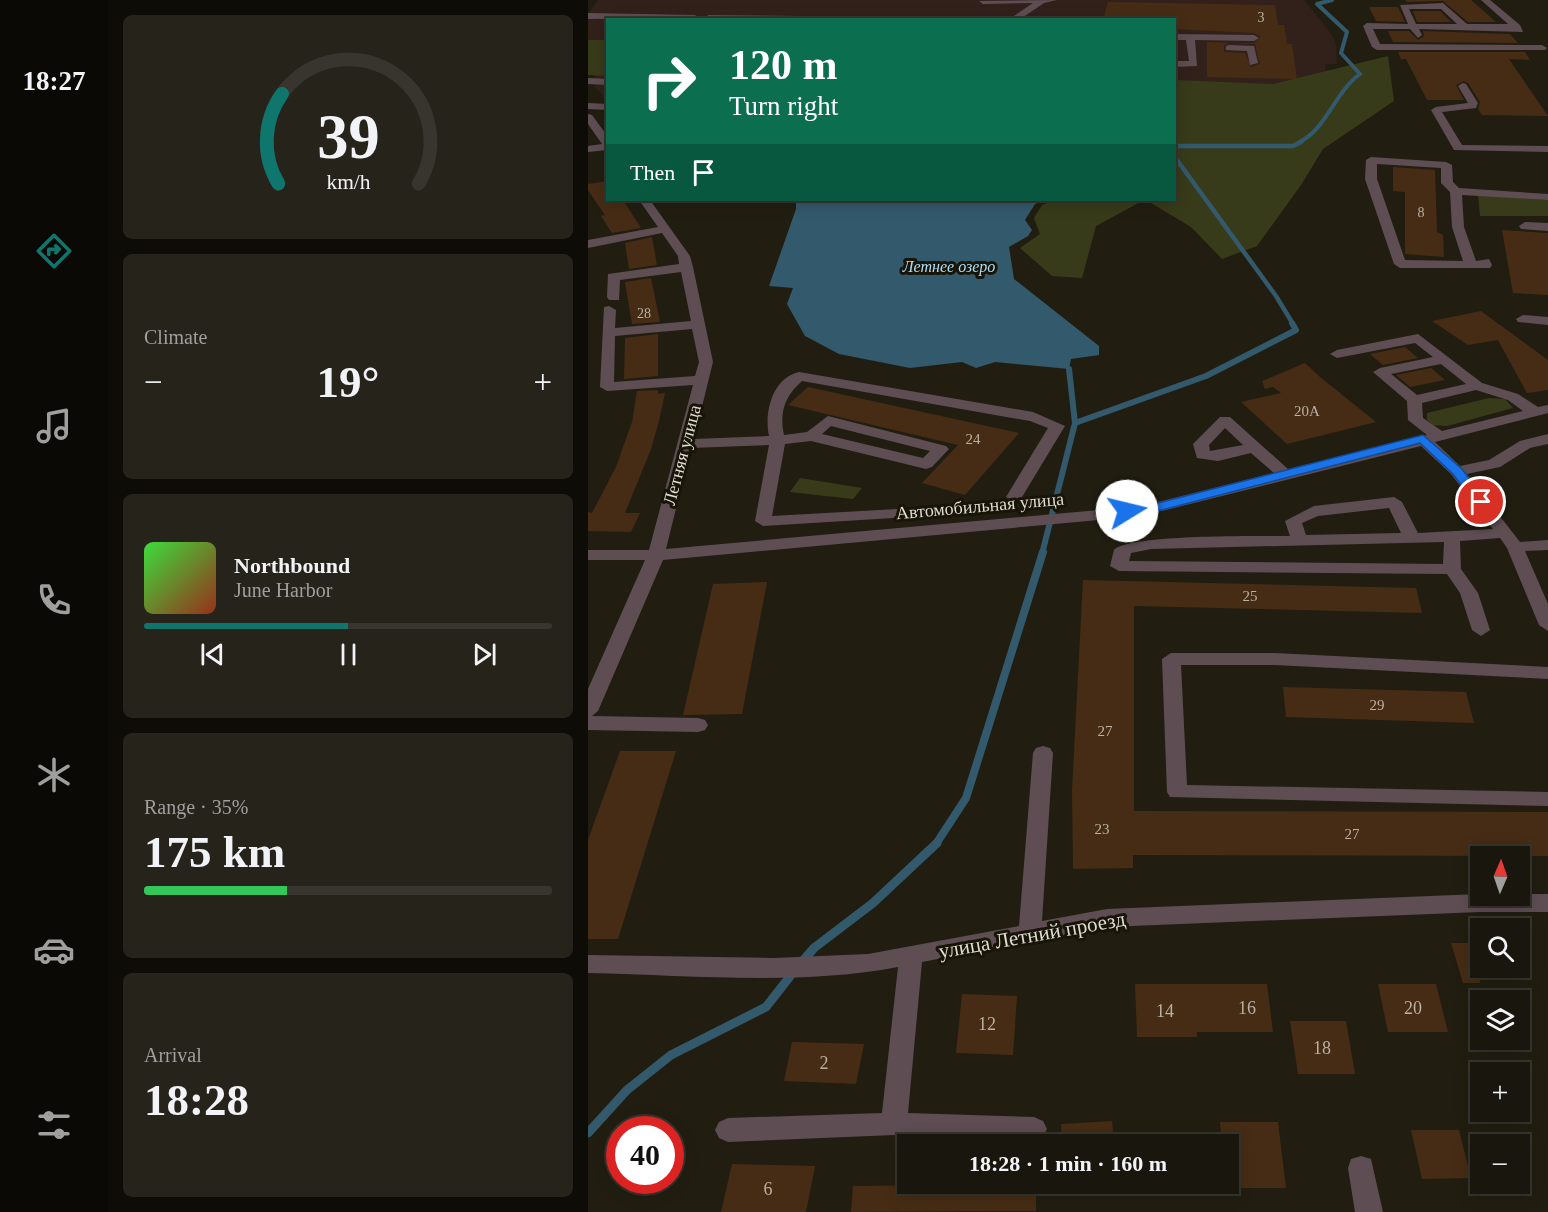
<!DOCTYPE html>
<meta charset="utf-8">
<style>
body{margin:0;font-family:Georgia,serif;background:#26231b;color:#f1f3f6;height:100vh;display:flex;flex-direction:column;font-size:22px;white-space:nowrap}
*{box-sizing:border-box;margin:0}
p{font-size:20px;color:#9f9f9d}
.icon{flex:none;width:33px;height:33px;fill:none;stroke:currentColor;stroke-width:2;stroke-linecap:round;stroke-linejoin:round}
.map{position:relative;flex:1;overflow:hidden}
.sheet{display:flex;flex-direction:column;gap:15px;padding:15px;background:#0e0c07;width:480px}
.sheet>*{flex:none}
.banner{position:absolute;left:18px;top:18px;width:570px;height:183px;border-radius:0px;box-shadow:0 3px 15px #0003,0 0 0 2px #37352e;background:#0b6e4f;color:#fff;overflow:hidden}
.needle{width:39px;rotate:2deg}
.tools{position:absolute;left:882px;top:846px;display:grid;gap:12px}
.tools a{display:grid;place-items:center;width:60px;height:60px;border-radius:0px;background:#19160d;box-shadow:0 3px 15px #0003,0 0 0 2px #37352e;font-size:30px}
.speed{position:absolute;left:18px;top:1116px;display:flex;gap:12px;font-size:30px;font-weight:700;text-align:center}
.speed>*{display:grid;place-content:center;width:78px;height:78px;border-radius:50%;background:#19160d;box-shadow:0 3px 15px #0003,0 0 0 2px #37352e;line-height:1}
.speed .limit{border:9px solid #d22;background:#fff;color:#111}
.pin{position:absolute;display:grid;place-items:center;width:51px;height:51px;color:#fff;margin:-26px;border:3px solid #fff;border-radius:50%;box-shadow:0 2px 6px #0007}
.me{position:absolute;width:66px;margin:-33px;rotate:81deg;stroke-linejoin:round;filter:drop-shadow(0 0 4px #0008)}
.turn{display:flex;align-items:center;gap:21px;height:126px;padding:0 24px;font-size:27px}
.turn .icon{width:78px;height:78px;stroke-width:2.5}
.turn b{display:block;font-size:42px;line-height:51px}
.then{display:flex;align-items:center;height:57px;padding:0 24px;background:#0003;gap:12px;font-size:22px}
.big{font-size:45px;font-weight:600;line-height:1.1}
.sheet .tile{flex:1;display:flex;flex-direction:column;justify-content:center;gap:9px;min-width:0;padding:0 21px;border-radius:9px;background:#26231b}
.sheet .dial{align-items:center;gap:0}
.dial svg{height:156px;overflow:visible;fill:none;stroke:#37352e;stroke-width:7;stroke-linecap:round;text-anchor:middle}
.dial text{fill:#f1f3f6;stroke:none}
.song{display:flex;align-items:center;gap:18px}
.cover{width:72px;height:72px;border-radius:9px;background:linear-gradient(135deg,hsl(120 70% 55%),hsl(10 70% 35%))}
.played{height:6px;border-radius:3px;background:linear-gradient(90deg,#0f766e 50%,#37352e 50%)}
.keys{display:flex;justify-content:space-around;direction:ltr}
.heat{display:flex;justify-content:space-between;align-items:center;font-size:33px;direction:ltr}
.charge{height:9px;border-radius:4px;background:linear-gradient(90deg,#34c759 35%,#37352e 0)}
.trip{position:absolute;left:309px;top:1134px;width:342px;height:60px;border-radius:0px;background:#19160d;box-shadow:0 3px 15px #0003,0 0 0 2px #37352e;font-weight:600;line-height:60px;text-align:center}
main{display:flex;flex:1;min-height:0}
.tab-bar{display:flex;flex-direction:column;width:108px;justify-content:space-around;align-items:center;background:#0a0905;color:#9f9f9d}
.tab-bar .icon{width:42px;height:42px}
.tab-bar .selected{color:#0f766e}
.tab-bar b{font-size:27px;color:#f1f3f6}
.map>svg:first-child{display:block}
</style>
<main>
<nav class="tab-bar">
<b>18:27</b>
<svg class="icon selected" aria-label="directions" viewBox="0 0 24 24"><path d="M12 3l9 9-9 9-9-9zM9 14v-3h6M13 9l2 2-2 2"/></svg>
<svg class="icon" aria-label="music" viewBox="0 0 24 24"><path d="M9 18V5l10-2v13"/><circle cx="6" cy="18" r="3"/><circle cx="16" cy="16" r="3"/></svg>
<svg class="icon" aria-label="phone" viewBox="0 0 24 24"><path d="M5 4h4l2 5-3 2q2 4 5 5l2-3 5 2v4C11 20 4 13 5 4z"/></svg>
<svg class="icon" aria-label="climate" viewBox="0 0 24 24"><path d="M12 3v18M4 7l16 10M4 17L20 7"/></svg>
<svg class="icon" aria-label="car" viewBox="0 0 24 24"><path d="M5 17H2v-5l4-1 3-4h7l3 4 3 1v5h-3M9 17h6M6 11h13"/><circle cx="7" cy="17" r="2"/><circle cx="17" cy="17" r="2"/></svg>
<svg class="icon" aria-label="filters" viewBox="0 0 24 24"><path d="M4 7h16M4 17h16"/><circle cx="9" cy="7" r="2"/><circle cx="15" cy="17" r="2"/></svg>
</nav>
<section class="sheet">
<div class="tile dial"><svg viewBox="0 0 100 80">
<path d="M14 69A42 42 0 1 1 86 69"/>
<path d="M14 69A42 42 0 0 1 16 23" stroke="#0f766e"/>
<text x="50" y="56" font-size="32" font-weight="700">39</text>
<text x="50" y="72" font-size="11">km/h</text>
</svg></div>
<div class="tile"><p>Climate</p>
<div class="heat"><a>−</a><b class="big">19°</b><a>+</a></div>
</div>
<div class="tile">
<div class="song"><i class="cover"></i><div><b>Northbound</b><p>June Harbor</p></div></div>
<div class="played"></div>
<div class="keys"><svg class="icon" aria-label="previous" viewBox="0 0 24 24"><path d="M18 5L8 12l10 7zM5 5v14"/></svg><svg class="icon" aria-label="pause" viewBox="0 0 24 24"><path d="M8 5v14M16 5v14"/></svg><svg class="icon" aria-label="next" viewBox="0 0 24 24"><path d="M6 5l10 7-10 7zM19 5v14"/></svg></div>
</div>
<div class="tile"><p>Range · 35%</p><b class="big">175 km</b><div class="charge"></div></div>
<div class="tile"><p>Arrival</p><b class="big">18:28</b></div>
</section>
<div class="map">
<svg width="960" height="1212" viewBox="0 0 960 1212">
<rect width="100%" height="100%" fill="#211e11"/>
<path fill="#32201b" d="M10,0H716L744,35L748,45L749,64H737L741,91L587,100L586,20H20L19,102L5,84L8,72H0V14Z"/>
<g fill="#383b19">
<path d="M0,40H19V76L0,75Z"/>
<path d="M800,56L806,101L735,149L713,185L669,246L634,259L603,227L558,200H586L587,80L685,84Z"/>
<path d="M890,195L960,200V216H892Z"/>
<path d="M467,200H556L508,226L494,278L464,276L432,248L452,234L446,218L454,205Z"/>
<path d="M901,398L917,399L925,408L859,426L845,425L839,420V413Z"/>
<path d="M212,478L274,488L265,499L202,492Z"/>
</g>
<path fill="#33596c" d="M208,200H457L447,204L437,220L444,230L440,236L421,247L426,279L511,346V355L483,359L481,369L407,362L388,368L374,362L322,368L251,354L217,336L199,304L205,288L181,286L208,209Z"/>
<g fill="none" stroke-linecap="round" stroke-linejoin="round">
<path stroke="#33596c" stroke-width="4" d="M710,143C739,129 746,93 772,74L753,53L759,32L729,4L744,0"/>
<g stroke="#33596c" stroke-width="4.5">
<path d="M586,146H705L713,142"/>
<path d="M586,156L688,296L705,324"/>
</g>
<g stroke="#33596c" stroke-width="6">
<path d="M487,423L618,376L708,330L704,323"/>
<path d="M454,554L487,423L481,369"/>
</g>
<path stroke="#33596c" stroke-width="8" d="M348,844L378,798L455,552"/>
<g stroke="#33596c" stroke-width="9">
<path d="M214,962L226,948L285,903L349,843"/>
<path d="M0,1133L39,1090L83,1055L178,1007L207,970"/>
</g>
</g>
<g fill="#462c14">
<path d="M817,0H883L908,22H880L855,1L819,2Z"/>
<path d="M520,2L687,5L690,25H696L699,44H704L709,79L619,77V42L641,43L636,45V52L657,53L663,67L672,64L667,44L644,43H666L673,37L666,33L586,29V20H515Z"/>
<path d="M781,7H810L817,22L788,21Z"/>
<path d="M825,11H852L863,22H829Z"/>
<path d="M800,31H821L830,40L836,36L835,31L922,34L930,43L805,42Z"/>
<path d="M810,52H937L942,60L921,59L960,116L894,115L890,109L892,102L880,83L876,81L868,85L876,100H839L818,59H813Z"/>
<path d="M805,167L847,170L849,232L855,235L856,257L817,254V192L805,191Z"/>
<path d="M20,181V200H35L53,228L24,233L13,216L17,215L0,190V184Z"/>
<path d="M914,230L960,233V295L925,293Z"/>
<path d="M64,237L69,265L41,269L37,243Z"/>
<path d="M63,278L72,322L44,324L37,282Z"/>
<path d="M893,311L960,360V390L939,393L910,340L880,345L844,321Z"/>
<path d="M70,334V376L36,379L37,338Z"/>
<path d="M817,347L830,358L795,365L782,354Z"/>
<path d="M717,363L732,377L788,422L699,444L653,402L693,393L685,387L677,389L674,381Z"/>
<path d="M843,368L857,380L822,387L808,375Z"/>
<path d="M220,387L431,433L377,495L334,483L370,445L200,405Z"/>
<path d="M70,390V394L77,393L71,421L63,449L37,513H52L43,532L0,531V512L4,513L28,467L44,422L49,391Z"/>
<path d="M495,580L828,588L834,613L546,606V811L960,812V856L545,855V868L485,869L484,790Z"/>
<path d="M179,582L154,714L95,715L125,584Z"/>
<path d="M695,687L878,692L886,723L698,717Z"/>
<path d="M32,751H88L30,939H0V840Z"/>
<path d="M863,943H892V983H875Z"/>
<path d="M547,984H679L685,1032H609V1037H549Z"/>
<path d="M790,984H848L860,1032H800Z"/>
<path d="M374,994L429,996L425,1055L368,1053Z"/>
<path d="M702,1021H758L767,1074H710Z"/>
<path d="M204,1042L276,1044L268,1084L196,1081Z"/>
<path d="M524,1121L526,1144H474L473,1124Z"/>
<path d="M632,1122H690L698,1188H640V1144H634Z"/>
<path d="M823,1130H871L883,1178L834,1179Z"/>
<path d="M144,1164L227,1166L218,1212H133Z"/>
<path d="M448,1184V1211L263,1212L265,1186Z"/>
</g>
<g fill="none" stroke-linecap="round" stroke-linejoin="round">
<g fill="#5e4e54" fill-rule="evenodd">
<path d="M469,0L456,3L431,20H420L445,3L395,4L391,1Z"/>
<path d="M893,0H902L932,25L935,32L831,29L834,35L830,38L822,29H785L792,44L954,45L959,48L957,50H789L784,47L775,26L779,23L820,24L812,5L855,3L879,24H920ZM821,9H853L869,24H828Z"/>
<path d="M0,13L107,15L111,18L0,19Z"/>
<path d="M120,15L214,16L218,19L117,20Z"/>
<path d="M390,17L409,20H386Z"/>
<path d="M586,34L666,35L671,38L666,41L607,40L609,66L586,67V61H601L598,40H586Z"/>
<path d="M641,45L666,46L670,63L662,65L659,51L638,50V46Z"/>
<path d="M0,78L20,79V85L0,84Z"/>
<path d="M875,83L878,84L890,103L888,108L854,112L874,145L960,146V152L866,150L843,110L848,107L880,103L870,86Z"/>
<path d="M0,103L20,104V110L0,109Z"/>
<path d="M0,114L4,115L20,137V150L0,152V146L14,144L0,124Z"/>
<path d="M783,157L858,162L864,165L865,182L871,188L960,194V200L874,195L876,227L888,261L901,259L904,265L902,268H812L806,264L777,179L778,160ZM789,164L853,168V183L862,192L864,227L875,261L817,260L789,179Z"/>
<path d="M51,200H62L102,256L105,267L125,362L106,439L181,436C176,413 184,378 211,372L445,412L477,426L434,497L426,502L418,497L460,428L442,421L214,381C197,396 191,412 196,435L219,432L240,416L358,446L361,449L344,467L338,469L223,441L197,444L184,516L381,505L387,507L389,510L387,513L175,526L167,521L181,445L103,448L78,549L522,509L574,501L686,473L663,453L630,461L609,458L605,444L632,417H642L700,469L839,435L820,420L819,401L785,372L792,368L845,357L827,343L749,358L742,354L749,350L830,334L894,383L930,394L950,407L960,405V413L847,442L872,466L901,460L932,441L960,434V444L942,448L912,467L879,474L932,542L960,540V550L937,551L960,604V631L951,625L919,548L912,538L872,541L873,569L890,593L902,630L893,636L884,630L872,593L859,574L531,571L522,566L526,550C539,534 675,536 702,536L697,521L726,506L806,497L814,502L830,533L905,529L863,474L833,446L574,511L522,519L75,560L10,711L4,716L110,718L117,720L120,725L117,730L110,732L0,730V689L57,560H0V550H61L105,385L19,391L12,387L16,307L21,306L28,310L27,328L103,321L93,272L32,280L31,300H21L19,297L20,274L91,264L90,256L74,233L0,248V240L70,227ZM104,329L111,362L107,376L26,382L27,336ZM853,364L878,384L829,395L803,374ZM888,390L920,400L935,411L854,431L835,418L834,403ZM243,426L342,451L335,458L234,434ZM637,428L655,445L622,451L621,445ZM801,508L813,533L718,535L714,523L730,516ZM856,542L855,564L541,561L543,553L563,549Z"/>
<path d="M937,222L960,223V231L933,229L931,226Z"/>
<path d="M935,315L960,317V325L930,322L928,319Z"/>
<path d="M583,653H687L960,667V679L687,665H593L599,785L960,792V806L582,797L579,792L574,659Z"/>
<path d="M455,746L462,748L465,753L454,921L519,909L892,894H960V912H892L519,927L334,962L320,1113L446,1117L455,1121L459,1129L455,1137L446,1141L306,1135L140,1142L131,1138L127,1130L131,1122L140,1118L294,1113L310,967C210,986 102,975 0,973V955L186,958L280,954L431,926L445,753L448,748Z"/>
<path d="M773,1156L783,1159L795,1212H767L760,1168L763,1159Z"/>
</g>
</g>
<path fill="#1a73e8" stroke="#114b97" stroke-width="1.5" d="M835,435L874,469L899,502L897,505H888L865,474L832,443L574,510L539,515L533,511L535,509L574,502Z"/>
<g text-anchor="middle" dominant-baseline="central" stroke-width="6" stroke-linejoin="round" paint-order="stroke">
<g font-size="14" fill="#b8b0a3">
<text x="673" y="17">3</text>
<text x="833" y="212">8</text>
<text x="56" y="313">28</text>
</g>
<g font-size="15" fill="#b8b0a3">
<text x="719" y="411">20A</text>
<text x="385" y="439">24</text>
<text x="662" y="596">25</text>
<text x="789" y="705">29</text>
<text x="517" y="731">27</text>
<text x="514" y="829">23</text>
<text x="764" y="834">27</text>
</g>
<g font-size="16" font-style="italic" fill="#aadffb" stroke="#181508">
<text x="361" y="266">Летнее озеро</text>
</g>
<g font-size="18" fill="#dedcd3" stroke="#181508">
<text transform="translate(94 455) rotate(-75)">Летняя улица</text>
<text transform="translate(392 506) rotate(-5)">Автомобильная улица</text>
</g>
<g font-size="18" fill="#b8b0a3">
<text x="659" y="1008">16</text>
<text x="825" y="1008">20</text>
<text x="577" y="1011">14</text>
<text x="399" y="1024">12</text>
<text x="734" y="1048">18</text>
<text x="236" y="1063">2</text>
<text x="180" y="1189">6</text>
</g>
<g font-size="21" fill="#dedcd3" stroke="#181508">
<text transform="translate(444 935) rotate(-10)">улица Летний проезд</text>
</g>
</g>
</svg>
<div class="tools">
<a><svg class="needle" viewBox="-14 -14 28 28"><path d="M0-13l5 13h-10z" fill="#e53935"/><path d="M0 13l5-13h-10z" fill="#9f9f9d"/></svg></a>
<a><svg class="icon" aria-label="search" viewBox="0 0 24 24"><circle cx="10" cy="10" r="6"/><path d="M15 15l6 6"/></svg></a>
<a><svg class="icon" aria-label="layers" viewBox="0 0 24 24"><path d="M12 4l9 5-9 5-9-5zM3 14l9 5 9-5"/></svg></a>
<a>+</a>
<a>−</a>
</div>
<div class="speed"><div class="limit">40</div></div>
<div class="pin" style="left:893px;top:502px;background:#d93025"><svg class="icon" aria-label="arrive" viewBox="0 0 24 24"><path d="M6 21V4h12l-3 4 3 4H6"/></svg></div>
<svg class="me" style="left:539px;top:511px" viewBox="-20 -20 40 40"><circle r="19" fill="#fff"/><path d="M0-13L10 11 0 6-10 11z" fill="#1a73e8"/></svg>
<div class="trip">18:28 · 1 min · 160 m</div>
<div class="banner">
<div class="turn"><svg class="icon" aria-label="right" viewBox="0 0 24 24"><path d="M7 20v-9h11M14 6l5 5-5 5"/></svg><div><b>120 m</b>Turn right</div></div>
<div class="then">Then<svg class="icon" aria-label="arrive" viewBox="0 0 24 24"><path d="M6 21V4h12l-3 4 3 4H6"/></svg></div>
</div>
</div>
</main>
